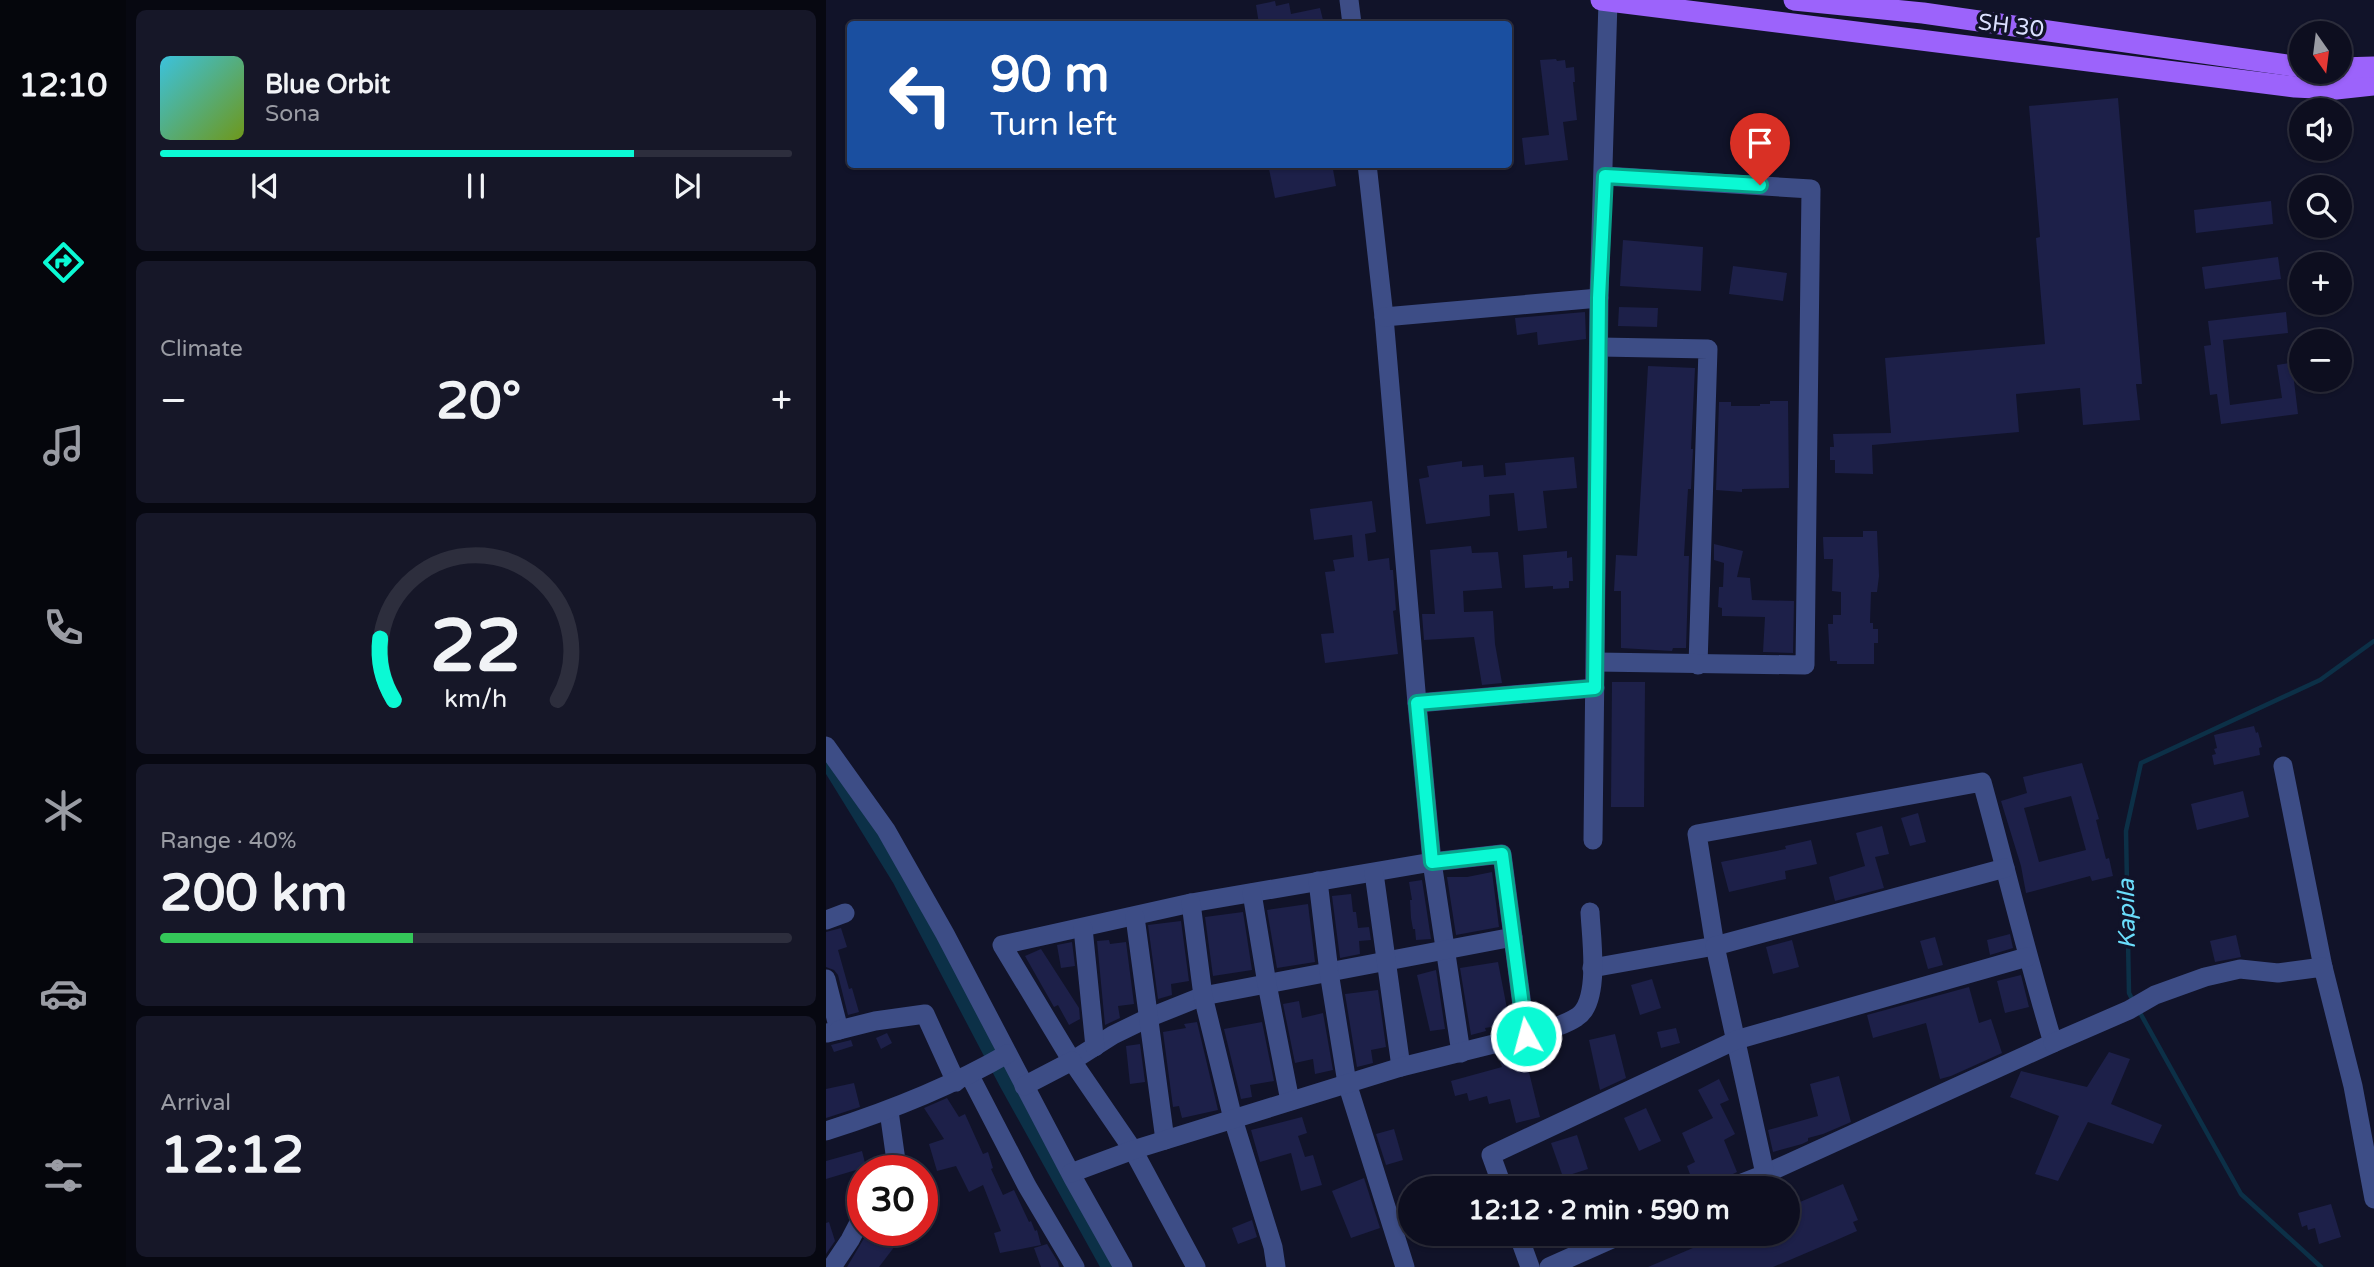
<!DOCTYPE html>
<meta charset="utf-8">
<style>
body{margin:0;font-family:"Varela Round",sans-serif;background:#161728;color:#f1f3f6;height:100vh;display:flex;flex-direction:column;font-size:26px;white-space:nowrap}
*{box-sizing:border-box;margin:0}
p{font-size:23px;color:#9a9ca4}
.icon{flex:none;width:38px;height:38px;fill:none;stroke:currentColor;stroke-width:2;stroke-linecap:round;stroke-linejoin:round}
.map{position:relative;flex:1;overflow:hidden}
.sheet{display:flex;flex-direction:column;gap:10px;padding:10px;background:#070811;width:700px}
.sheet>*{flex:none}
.guide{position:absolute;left:21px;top:21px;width:665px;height:147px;border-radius:7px;box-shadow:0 2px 5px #0004,0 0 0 2px #2d2e3d;background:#1a4fa0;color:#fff;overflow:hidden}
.needle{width:46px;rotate:166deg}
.controls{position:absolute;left:1463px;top:21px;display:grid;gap:14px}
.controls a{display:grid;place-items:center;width:63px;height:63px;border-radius:50%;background:#0d0e1f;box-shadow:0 2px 5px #0004,0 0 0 2px #2d2e3d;font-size:35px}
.speed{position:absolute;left:21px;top:1155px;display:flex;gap:14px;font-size:35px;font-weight:700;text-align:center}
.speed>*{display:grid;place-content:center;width:91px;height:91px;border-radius:50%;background:#0d0e1f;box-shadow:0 2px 5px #0004,0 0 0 2px #2d2e3d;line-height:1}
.speed .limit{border:10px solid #d22;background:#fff;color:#111}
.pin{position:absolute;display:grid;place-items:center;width:60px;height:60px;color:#fff;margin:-72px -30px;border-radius:50% 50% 50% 0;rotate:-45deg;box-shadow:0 0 7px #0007}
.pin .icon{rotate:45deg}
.me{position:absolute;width:77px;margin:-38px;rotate:353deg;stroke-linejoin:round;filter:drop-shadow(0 0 5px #0008)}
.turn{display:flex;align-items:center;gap:24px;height:147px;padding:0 28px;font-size:32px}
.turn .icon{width:91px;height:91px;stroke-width:2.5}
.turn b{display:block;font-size:49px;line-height:60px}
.big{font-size:52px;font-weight:700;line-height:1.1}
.sheet .tile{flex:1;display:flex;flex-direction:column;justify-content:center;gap:10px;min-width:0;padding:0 24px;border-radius:10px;background:#161728}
.sheet .dial{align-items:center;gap:0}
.dial svg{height:182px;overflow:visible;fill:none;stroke:#2d2e3d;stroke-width:7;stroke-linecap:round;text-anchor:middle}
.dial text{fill:#f1f3f6;stroke:none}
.song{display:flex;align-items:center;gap:21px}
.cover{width:84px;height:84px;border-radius:10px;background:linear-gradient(135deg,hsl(190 70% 55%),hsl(80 70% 35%))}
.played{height:7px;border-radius:4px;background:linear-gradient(90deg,#0bf9d4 75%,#2d2e3d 75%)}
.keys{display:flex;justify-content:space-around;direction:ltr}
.heat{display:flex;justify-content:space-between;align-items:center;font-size:38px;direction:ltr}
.charge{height:10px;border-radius:5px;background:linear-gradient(90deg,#34c759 40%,#2d2e3d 0)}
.trip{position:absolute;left:572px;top:1176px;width:402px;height:70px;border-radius:35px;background:#0d0e1f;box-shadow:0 2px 5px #0004,0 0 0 2px #2d2e3d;font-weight:700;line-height:70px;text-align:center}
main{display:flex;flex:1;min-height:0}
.menu{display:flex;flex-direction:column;width:126px;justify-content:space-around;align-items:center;background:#05060c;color:#9a9ca4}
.menu .icon{width:49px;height:49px}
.menu .on{color:#0bf9d4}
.menu b{font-size:32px;color:#f1f3f6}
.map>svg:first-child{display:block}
</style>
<main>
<nav class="menu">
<b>12:10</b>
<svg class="icon on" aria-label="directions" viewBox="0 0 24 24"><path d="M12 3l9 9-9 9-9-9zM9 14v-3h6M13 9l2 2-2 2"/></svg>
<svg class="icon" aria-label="music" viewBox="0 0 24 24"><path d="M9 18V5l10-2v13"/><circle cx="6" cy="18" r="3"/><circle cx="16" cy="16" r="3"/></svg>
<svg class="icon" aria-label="phone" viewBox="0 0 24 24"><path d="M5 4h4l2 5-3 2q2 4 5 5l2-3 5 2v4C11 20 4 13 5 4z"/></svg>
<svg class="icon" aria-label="climate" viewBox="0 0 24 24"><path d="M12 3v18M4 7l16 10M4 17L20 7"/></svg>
<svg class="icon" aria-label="car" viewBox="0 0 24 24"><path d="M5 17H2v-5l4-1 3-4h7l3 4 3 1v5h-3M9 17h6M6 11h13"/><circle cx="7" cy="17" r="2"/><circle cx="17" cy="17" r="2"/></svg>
<svg class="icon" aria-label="filters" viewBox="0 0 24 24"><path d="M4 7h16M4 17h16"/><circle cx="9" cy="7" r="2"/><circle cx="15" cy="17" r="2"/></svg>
</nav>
<section class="sheet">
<div class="tile">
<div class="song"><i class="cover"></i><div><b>Blue Orbit</b><p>Sona</p></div></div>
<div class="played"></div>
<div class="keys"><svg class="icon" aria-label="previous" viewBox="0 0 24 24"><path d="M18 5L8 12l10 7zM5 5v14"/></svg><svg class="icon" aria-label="pause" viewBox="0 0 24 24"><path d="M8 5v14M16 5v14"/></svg><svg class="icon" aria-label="next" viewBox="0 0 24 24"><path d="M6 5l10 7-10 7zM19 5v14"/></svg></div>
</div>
<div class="tile"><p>Climate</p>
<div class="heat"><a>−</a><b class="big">20°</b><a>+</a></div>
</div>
<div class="tile dial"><svg viewBox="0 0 100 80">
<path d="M14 69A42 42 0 1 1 86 69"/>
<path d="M14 69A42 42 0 0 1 8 42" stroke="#0bf9d4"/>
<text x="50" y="56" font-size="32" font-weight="700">22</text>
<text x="50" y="72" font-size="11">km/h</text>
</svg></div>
<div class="tile"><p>Range · 40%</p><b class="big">200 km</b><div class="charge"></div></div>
<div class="tile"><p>Arrival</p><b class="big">12:12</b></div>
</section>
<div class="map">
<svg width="1548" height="1267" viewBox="0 0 1548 1267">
<rect width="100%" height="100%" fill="#111329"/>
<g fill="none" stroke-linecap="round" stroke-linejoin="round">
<g stroke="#0c3047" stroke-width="4.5">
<path d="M1307,1001L1303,993L1300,831L1315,763L1494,680L1548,641"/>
<path d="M1313,1011L1415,1194L1495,1267"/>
</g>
<path stroke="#0c3047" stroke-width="14" d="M2,764L73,879L179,1081L282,1267"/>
</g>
<g fill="#1d2049" fill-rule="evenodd">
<path d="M449,1L450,6L463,3L465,14L494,8L498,24H433L430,5Z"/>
<path d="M730,59L731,61L739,60L740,68L748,67L749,82H747L751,120L737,122L742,160L699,165L696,138L723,135L714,60Z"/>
<path d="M1292,98L1316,384H1310L1314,420L1257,425L1254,388L1190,394L1193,432L1046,445L1047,474L1009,473V460H1004V447H1008L1007,434L1065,433L1059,358L1219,344L1210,238L1214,237L1203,106Z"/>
<path d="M442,164H506L510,186L449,198Z"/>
<path d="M1445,201L1447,224L1370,233L1368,210Z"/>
<path d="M797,240L877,247L875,291L794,286Z"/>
<path d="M1452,257L1455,279L1379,289L1376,267Z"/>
<path d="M907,266L961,273L957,301L903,294Z"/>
<path d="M793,307L832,308L831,327L792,326Z"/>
<path d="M759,312L760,339L712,345L711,332L691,335L689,318Z"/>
<path d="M1460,312L1462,333L1397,340L1404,405L1456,398L1451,365L1463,363L1462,352L1475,349V380L1468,381L1472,414L1395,424L1391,394L1384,395L1378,346L1385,345L1382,321Z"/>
<path d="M822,366L869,368L865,449H867L865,489H862L858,556H863L860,648H847L846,651L795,648V591H788L790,555L811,556Z"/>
<path d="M944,401H962L963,488L916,489V492L890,490L893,402H905V406H934V404H944Z"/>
<path d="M748,457L751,488L717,491L721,528L692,531L688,493L663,495L664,516L600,524L593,479L603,477L601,466L636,461V467L657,465L658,477L680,475L679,463Z"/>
<path d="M546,501L550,532L539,534L542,561L563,558L564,570H567L570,610L567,611L572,654L499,663L495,634L508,633L499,572L509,571L507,560L528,557L526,535L488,540L484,509Z"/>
<path d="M1037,531H1051L1053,576L1051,592H1045L1044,623H1047V629H1052V643H1048V664H1011V661H1004L1002,624H1007V615H1015V592L1006,591L1007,559H998L997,537H1037Z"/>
<path d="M888,544L917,551L911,577L924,578L926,600L968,601L967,653L937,652L939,617L896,616V608L892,607L893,587H897L898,563L888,560Z"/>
<path d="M645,546L646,553L672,552L676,588L637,591L638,612L667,611L669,644L676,683L656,685L648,637L598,640L596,614H609L604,550Z"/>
<path d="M741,551V558L746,557L747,581H743V588L727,589V586L699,588L697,555Z"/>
<path d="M786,682H819L818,807H785Z"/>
<path d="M1428,726L1430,733L1432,732L1436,747L1433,748L1434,755L1388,765L1386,755L1390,754L1388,749L1391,748L1388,735Z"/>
<path d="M1256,763L1273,819L1270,820L1280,859L1283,858L1287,876L1266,881L1264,876L1200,893L1195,866L1175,801L1201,793L1197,777ZM1245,796L1260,850L1213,862L1198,808Z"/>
<path d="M1417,791L1423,817L1371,830L1365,804Z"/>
<path d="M1092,813L1100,842L1084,846L1075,818Z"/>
<path d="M1056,826L1063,854L1049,857L1058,888L1009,901L1003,877L1039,866L1030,833Z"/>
<path d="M985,840L991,864L959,871L960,879L903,892L895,862L960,849L959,846Z"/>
<path d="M666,872L673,927L630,935L621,877H641Z"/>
<path d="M596,880L605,939L590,940L589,929H587L585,918L584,900H586L583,882Z"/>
<path d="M525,894L527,912H530L532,928L543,927L545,940L533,941L534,954L514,958L506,896Z"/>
<path d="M482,904L489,962L451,968L441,910Z"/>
<path d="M417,912L426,970L387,976L379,917Z"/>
<path d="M355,921L363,981L345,984L346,995L332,999L322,925Z"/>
<path d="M15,928L21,947L12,950L23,989L26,988L33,1012L22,1015L12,975L8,970L0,967V932Z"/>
<path d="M1184,934L1187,948L1164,955L1161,940Z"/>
<path d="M1410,935L1415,957L1389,962L1384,941Z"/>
<path d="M1109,937L1117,965L1102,969L1094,941Z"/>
<path d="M283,940L284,944L300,942L308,1004L292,1006L294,1018L279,1025L271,941Z"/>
<path d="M966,940L973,967L947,974L940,947Z"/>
<path d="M246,942L249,966L235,968L231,945Z"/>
<path d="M215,949L253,1008L254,1019L243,1025L232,1005L228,1007L199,956Z"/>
<path d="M672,962L684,1024L659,1028L660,1031L645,1035L634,968Z"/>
<path d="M610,970L619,1029L604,1031L591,975Z"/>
<path d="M1195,975L1203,1007L1179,1013L1171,981Z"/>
<path d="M826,979L835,1008L814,1015L805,985Z"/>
<path d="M1143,987L1153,1023L1165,1019L1176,1053L1125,1076L1114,1079L1100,1023L1047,1038L1041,1015Z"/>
<path d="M552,990L560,1047L545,1050L547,1063L531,1067L519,994Z"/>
<path d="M473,1001L476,1018L497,1013L507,1070L489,1074L487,1059L469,1063L457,1004Z"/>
<path d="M371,1022L392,1110L356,1118L353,1106L347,1107L337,1032L360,1028L358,1024Z"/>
<path d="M436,1022L448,1081L424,1085L426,1097L415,1099L398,1029Z"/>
<path d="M850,1028L854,1043L835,1048L831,1032Z"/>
<path d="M61,1033L66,1043L55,1049L50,1038Z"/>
<path d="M789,1034L800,1078L774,1090L763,1040Z"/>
<path d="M25,1040L27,1046L8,1052L5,1045Z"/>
<path d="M314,1044L319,1082L304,1084L300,1046Z"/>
<path d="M1283,1052L1304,1059L1285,1104L1336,1125L1327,1144L1262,1122L1232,1181L1209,1174L1233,1116L1184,1097L1195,1071L1261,1087Z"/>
<path d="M699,1056L714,1117L690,1123L684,1099L663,1104L661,1096L643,1101L641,1093L629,1096L625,1081L676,1067L674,1062Z"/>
<path d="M1013,1076L1025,1122L997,1134L982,1138V1141L976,1144L947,1152L942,1130L992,1116L984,1084Z"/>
<path d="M893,1079L903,1100L894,1104L909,1134L898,1140L911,1172L878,1188H869L861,1166L869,1162L856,1133L887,1118L872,1090Z"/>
<path d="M28,1083L34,1107L0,1118V1089Z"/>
<path d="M121,1098L133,1117L139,1114L157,1154L162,1152L167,1168L165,1169L177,1195L188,1190L203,1222L205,1221L209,1231L211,1230L215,1245L174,1253L168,1233L175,1231L157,1185L143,1192L130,1166L111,1171L103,1144L118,1139L98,1108Z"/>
<path d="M820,1108L835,1141L813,1151L798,1118Z"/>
<path d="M476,1117L481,1133L472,1136L479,1157L487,1155L496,1185L475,1191L465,1153L434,1162L425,1130Z"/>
<path d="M568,1129L577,1160L560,1165L550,1134Z"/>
<path d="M751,1135L762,1169L737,1177L725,1143Z"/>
<path d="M36,1151L40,1167L0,1179V1161Z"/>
<path d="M538,1178L554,1228L525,1238L506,1191Z"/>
<path d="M1017,1184L1032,1220L1027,1222L1031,1231L1006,1242L947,1267H822L900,1234H962V1207Z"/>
<path d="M1505,1204L1515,1237L1493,1244L1489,1228L1482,1230L1481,1225L1476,1227L1472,1213Z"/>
<path d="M426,1220L431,1237L412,1244L406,1228Z"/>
<path d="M3,1222L9,1241L0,1254V1223Z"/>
<path d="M43,1230H81L53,1267H21Z"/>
<path d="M705,1234H742L743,1238L710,1246Z"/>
<path d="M221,1244L232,1262L233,1267H215L208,1248Z"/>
</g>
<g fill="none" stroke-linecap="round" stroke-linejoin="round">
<g stroke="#3d4d86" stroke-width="19">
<path d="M523,0L526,24"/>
<path d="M541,164L558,317L591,703L769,688"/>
<path d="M558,317L773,298"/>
<path d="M774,347L882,349L872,665"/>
<path d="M770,662L979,665L985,189L779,176"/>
<path d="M591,703L606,862L635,1053"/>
<path d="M0,746L60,830L119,934L247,1178L297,1267"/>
<path d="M1457,766L1497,967"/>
<path d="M767,840L773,298L782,1"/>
<path d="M676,854L687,937L377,996L322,1018L287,1035L246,1061L176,945L365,903L606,862Z"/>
<path d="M548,873L575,1067"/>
<path d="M492,881L503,972L521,1083L579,1267"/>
<path d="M426,893L441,984L464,1101"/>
<path d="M365,903L377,996L407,1119L447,1247L450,1267"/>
<path d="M309,917L339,1140"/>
<path d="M0,920L19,913"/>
<path d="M257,928L269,1047"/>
<path d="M766,968L889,946L871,834L1156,782C1180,869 1201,957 1227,1043L939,1174L903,1188"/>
<path d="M0,979L13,1030L1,1033"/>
<path d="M13,1030L49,1021L99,1014L130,1082"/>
<path d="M700,1036C716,1031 736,1027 751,1017C775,1002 765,937 764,912"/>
<path d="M1227,1043L1303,1010L1329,995L1379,977L1414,969L1452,973L1497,967L1527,1086L1548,1199"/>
<path d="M144,1076L201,1186L249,1267"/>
<path d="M198,1086L246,1061L307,1150L370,1267"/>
<path d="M63,1111L71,1168L69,1171"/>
<path d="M0,1131C63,1111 124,1087 181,1054"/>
<path d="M245,1173L307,1150L575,1067L700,1036L687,937"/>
<path d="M939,1174L889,946L1179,868"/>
<path d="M677,1188L665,1155L910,1040L1201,957"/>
<path d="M692,1234L704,1267"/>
<path d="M6,1267L24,1240L37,1215"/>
<path d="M723,1267L797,1234"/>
</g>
<g stroke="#9c63fb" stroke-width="21">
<path d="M775,0L1469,87L1510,89L1548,85"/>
<path d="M968,0L1097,13L1475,67"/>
<path d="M1514,68L1548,67"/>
</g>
</g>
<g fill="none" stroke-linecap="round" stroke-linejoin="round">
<g stroke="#07a28a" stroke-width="18">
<path id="route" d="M700,1036L676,854L606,862L591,703L769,688L773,298L779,176L934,185"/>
</g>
<use href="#route" stroke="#0bf9d4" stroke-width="12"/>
</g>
<g text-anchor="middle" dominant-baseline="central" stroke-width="7" stroke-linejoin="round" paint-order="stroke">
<g font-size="23" fill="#dadffe" stroke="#111329">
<text transform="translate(1185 26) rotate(7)">SH 30</text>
</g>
<g font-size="24" font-style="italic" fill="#6addfb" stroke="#111329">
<text transform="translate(1301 914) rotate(-91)">Kapila</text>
</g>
</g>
</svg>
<div class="controls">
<a><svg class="needle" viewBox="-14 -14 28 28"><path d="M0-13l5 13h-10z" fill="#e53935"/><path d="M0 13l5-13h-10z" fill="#9a9ca4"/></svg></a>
<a><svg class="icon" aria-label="sound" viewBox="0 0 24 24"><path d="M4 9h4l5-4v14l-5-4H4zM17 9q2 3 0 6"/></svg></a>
<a><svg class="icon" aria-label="search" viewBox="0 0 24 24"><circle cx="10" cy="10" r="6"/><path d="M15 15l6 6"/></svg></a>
<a>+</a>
<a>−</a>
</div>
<div class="speed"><div class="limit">30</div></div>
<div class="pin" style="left:934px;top:185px;background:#d93025"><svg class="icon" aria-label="arrive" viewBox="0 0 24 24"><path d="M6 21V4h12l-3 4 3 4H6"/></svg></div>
<svg class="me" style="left:700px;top:1036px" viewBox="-20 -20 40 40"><circle r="17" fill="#0bf9d4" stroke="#fff" stroke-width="3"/><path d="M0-11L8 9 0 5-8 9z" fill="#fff"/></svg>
<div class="trip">12:12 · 2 min · 590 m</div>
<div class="guide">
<div class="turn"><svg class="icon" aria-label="left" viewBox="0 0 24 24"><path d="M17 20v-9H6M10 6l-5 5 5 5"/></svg><div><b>90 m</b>Turn left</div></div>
</div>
</div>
</main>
